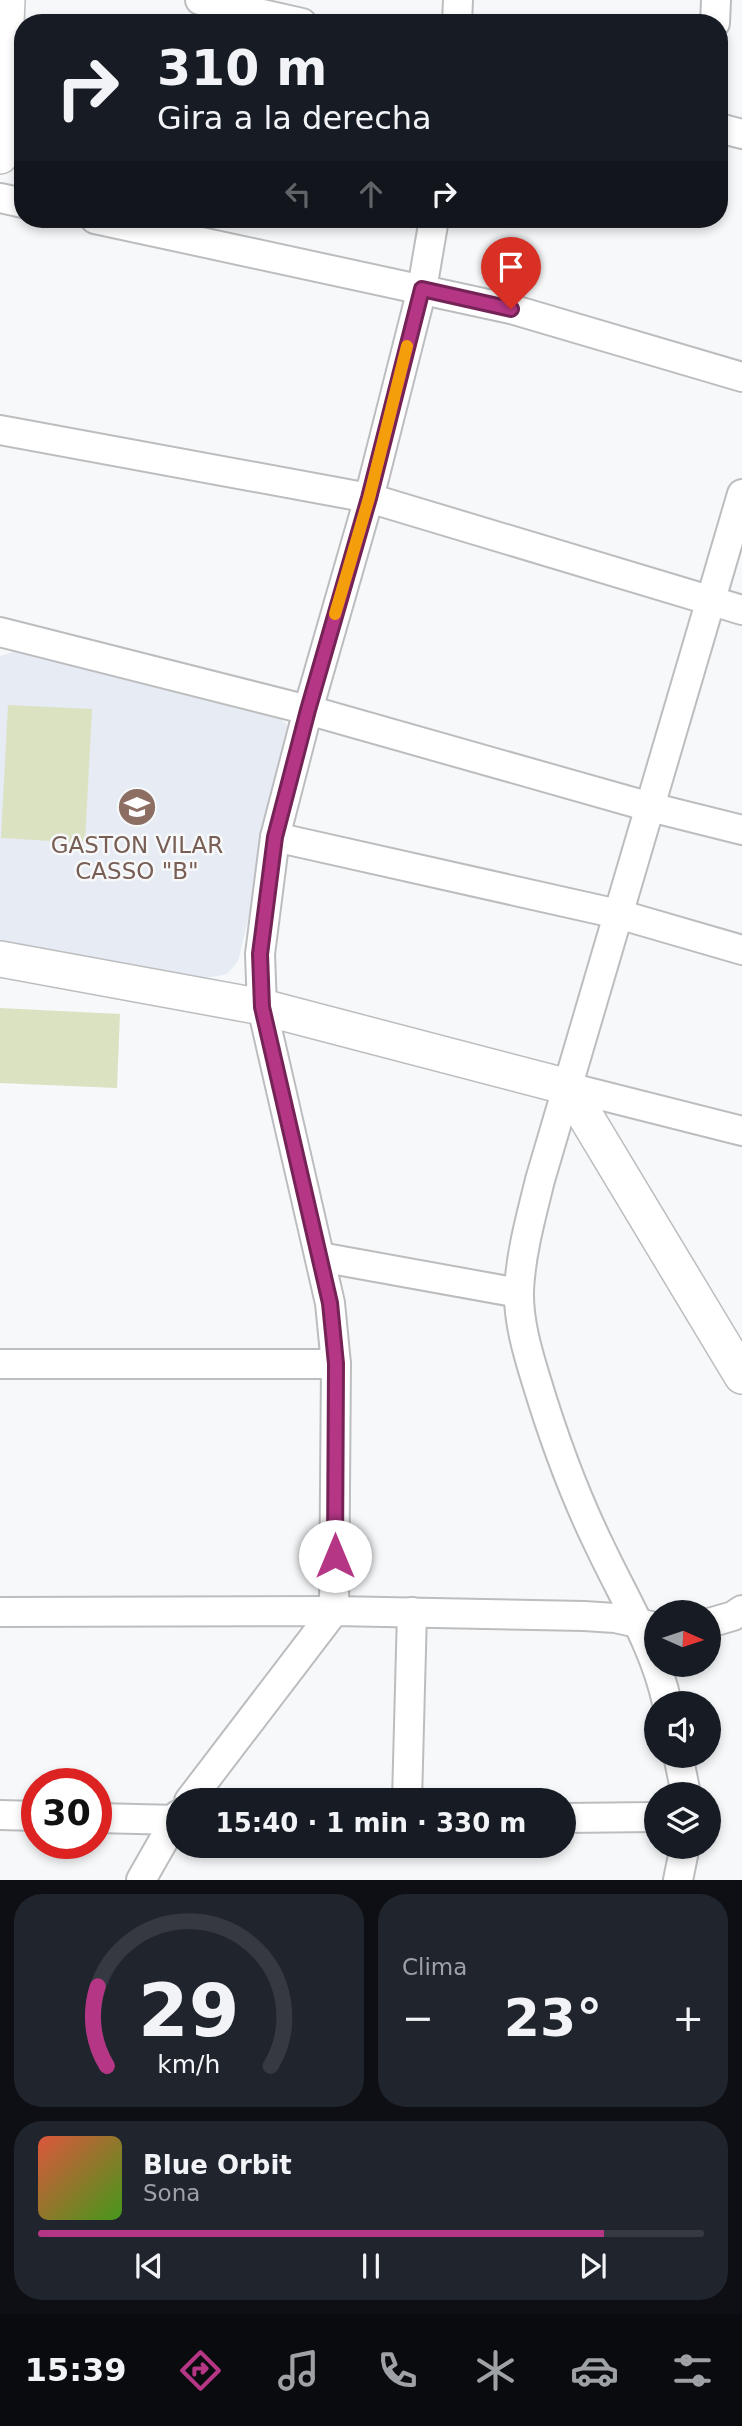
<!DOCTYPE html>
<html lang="es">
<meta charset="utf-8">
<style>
body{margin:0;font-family:"DejaVu Sans",sans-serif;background:#20242c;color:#f1f3f6;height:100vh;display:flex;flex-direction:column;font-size:26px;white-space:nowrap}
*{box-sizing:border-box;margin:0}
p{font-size:23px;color:#9ea1a6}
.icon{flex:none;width:38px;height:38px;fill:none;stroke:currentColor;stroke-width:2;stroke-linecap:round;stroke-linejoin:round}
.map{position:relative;height:1880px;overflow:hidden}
.sheet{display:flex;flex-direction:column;gap:14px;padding:14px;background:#0d0f14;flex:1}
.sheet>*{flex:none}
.guide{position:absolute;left:14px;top:14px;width:714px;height:214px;border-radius:28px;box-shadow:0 4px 10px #0003;background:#171b24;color:#f1f3f6;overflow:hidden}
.needle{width:46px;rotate:93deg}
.fabs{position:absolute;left:644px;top:1600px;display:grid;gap:14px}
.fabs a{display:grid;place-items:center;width:77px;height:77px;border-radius:50%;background:#171b24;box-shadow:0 4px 10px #0003;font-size:35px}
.speed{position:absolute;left:21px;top:1768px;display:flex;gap:14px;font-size:35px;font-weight:700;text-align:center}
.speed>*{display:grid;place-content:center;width:91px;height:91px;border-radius:50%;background:#171b24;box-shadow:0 4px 10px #0003;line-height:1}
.speed .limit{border:10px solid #d22;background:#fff;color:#111}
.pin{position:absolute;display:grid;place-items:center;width:60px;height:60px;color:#fff;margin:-72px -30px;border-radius:50% 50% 50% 0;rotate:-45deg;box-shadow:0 0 7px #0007}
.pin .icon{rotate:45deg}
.me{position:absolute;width:77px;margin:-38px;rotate:0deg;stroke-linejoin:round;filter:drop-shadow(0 0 5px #0008)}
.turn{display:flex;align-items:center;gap:24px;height:147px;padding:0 28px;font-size:32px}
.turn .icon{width:91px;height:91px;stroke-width:2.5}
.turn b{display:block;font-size:49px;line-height:60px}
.lanes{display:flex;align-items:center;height:66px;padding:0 28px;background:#0003;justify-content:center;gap:35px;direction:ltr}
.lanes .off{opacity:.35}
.big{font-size:52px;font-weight:800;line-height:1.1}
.sheet .tile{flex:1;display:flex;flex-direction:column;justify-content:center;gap:10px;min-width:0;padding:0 24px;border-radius:28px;background:#20242c}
.sheet .dial{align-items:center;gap:0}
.dial svg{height:182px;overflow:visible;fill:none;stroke:#363941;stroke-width:7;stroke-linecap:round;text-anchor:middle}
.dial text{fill:#f1f3f6;stroke:none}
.song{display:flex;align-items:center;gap:21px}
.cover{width:84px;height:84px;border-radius:10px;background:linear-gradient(135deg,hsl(10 70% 55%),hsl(100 70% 35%))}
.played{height:7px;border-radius:4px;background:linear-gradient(90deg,#b43684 85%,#363941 85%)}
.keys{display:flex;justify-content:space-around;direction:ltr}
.heat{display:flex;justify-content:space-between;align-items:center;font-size:38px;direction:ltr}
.sheet .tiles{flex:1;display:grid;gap:14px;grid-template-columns:1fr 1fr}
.tile:last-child{grid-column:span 2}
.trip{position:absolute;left:166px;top:1788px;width:410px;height:70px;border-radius:35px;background:#171b24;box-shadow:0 4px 10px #0003;font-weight:800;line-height:70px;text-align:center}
.dock{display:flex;height:112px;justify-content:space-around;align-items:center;background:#090b0e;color:#9ea1a6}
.dock .icon{width:49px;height:49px}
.dock .selected{color:#b43684}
.dock b{font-size:32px;color:#f1f3f6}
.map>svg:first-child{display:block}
</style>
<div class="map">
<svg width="742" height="1880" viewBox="0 0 742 1880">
<rect width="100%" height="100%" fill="#f6f8fa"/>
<path fill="#e6ebf4" d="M14,652L279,717L289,727L291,742L238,961L227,974L206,978L0,945V656Z"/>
<g fill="#dbe2c2">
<path d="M8,705L92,709L85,843L1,838Z"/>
<path d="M0,1008L120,1014L117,1088L0,1083Z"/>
</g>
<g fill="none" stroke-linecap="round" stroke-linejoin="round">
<g stroke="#bcbdbf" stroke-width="32">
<g id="minor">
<path d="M200,0L302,23"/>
<path d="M457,23L458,0"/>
<path d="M715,23L716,0"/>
<path d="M719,128L742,134"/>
<path d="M0,198L23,203"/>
<path d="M95,219L511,309L742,377"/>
<path d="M0,430L369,498L742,610"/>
<path d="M0,632L308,710L650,807L742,830"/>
<path d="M275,837L618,914L742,950"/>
<path d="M568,1087L742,1131"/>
<path d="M320,1257L519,1293"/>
<path d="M0,1364H336"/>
<path d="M0,1612L334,1611L584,1616L615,1618L651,1626"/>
<path d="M709,1623L733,1616L742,1610"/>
<path d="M667,1703C655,1647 624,1598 600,1547C574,1494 554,1439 537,1383C528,1354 518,1321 519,1290C521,1252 531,1217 540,1180L742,494"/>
<path d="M678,1755L686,1794"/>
<path d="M189,1801L334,1611L336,1364L330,1303L262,1007L260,954L275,837L308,710L369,498L422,289L434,219"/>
<path d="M407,1801L412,1612"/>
<path d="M0,1815L37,1816"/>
<path d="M96,1818L178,1820"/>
<path d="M564,1818L656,1817"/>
<path d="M141,1880L178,1815"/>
<path d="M678,1880L685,1846"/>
</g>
</g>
<g stroke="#bcbdbf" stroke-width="38">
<g id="tertiary">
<path d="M0,156L7,0"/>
<path d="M0,959L262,1007L568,1087L742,1376"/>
</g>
</g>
<use href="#minor" stroke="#fff" stroke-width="28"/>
<use href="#tertiary" stroke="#fff" stroke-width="35"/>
</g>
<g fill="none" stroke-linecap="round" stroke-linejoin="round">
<g stroke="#752356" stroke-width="18">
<path id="route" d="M335,1556L336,1364L330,1303L262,1007L260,954L275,837L308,710L369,498L422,289L511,309"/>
</g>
<use href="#route" stroke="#b43684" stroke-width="12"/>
<path stroke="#f59e0b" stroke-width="12" d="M335,614L369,498L407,346"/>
</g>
<defs>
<g id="school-disc" transform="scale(2.0125)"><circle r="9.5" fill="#8d6e63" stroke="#f6f8fa"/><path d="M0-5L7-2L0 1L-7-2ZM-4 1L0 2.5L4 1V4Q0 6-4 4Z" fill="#fff"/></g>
</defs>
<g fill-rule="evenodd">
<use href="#school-disc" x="137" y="807"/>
</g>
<g text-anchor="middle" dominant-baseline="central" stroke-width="5" stroke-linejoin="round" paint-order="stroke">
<g font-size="23" fill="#785e54" stroke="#f6f8fa">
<text x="137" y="845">GASTON VILAR<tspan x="137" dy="26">CASSO "B"</tspan></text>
</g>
</g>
</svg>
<div class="fabs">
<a><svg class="needle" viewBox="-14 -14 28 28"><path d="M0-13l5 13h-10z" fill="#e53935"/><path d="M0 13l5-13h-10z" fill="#9ea1a6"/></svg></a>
<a><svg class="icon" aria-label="sound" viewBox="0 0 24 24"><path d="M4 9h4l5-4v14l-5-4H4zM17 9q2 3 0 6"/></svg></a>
<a><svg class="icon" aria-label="layers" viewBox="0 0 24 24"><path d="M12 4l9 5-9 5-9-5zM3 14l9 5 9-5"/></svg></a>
</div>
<div class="speed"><div class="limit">30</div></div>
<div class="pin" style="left:511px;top:309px;background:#d93025"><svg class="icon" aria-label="arrive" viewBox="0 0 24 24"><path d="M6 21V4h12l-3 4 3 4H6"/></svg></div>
<svg class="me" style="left:335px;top:1556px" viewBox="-20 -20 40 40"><circle r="19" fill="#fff"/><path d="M0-13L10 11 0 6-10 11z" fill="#b43684"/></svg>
<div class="trip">15:40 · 1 min · 330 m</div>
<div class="guide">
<div class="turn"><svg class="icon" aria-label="right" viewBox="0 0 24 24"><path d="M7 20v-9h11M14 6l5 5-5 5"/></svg><div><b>310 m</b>Gira a la derecha</div></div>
<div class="lanes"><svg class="icon off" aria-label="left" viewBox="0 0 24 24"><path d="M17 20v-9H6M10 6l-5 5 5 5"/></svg><svg class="icon off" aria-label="ahead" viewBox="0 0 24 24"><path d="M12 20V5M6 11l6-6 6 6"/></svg><svg class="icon" aria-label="right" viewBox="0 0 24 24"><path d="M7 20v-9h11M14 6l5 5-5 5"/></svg></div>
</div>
</div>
<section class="sheet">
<div class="tiles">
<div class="tile dial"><svg viewBox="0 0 100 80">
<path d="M14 69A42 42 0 1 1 86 69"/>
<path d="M14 69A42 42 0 0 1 10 34" stroke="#b43684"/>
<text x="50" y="56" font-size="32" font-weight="700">29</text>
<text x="50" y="72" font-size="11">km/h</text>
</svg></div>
<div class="tile"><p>Clima</p>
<div class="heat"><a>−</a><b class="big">23°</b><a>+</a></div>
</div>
<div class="tile">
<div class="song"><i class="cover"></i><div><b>Blue Orbit</b><p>Sona</p></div></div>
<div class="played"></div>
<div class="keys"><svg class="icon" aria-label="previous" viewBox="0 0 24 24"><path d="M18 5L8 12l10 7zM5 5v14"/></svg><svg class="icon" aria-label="pause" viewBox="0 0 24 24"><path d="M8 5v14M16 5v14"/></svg><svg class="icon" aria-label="next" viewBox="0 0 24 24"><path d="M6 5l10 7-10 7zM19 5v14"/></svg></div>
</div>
</div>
</section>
<nav class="dock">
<b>15:39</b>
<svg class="icon selected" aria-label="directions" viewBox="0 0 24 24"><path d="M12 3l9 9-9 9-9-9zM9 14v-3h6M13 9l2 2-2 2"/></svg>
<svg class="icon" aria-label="music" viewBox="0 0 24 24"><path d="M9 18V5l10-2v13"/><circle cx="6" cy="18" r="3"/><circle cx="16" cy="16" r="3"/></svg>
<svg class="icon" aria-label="phone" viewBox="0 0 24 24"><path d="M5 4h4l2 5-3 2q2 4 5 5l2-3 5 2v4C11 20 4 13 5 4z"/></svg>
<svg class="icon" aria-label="climate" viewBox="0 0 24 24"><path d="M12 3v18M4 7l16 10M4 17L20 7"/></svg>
<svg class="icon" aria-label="car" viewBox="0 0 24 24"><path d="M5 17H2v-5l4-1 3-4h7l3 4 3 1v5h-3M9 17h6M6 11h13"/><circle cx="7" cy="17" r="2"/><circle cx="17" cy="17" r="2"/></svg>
<svg class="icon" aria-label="filters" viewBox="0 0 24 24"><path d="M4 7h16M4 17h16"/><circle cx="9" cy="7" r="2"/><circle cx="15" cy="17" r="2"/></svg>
</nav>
